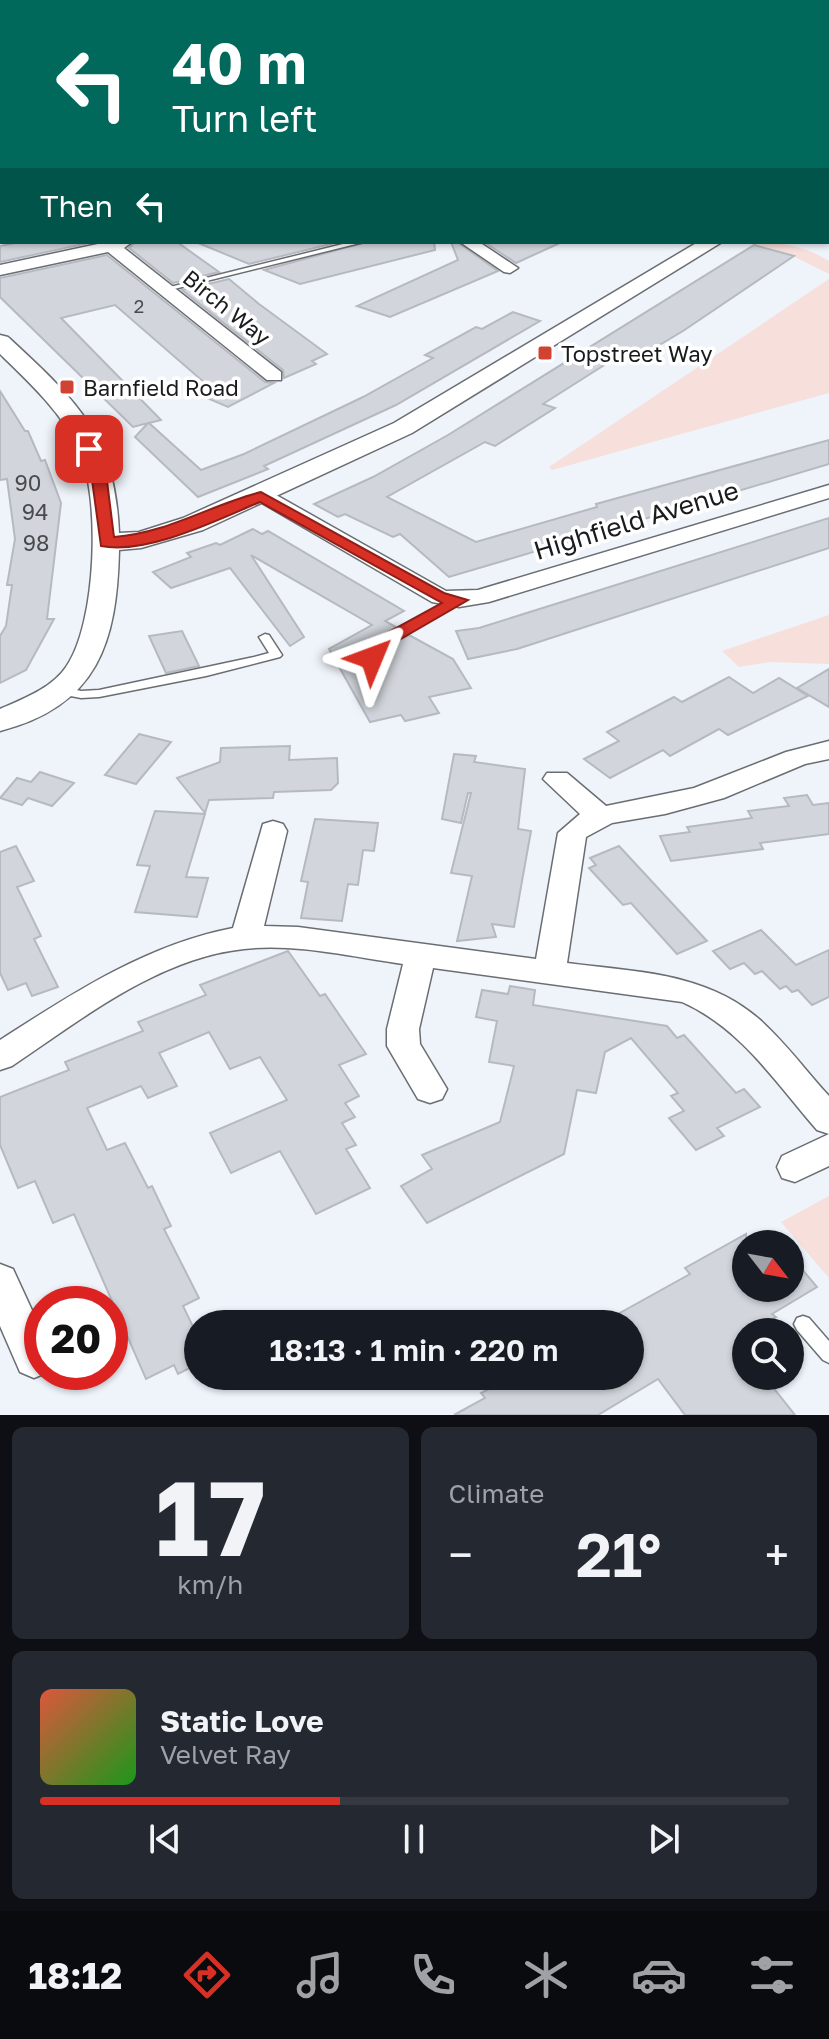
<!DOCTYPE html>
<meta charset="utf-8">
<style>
body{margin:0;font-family:"Golos Text",sans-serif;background:#242831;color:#f1f3f6;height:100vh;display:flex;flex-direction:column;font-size:30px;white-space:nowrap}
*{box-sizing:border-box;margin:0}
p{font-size:26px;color:#9ea1a6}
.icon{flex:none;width:44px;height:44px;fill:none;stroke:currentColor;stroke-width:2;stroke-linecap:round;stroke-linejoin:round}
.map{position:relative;height:1415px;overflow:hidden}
.panel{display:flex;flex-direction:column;gap:12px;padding:12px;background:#0d0f14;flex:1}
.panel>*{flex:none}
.hud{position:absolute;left:0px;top:0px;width:830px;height:244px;box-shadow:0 2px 6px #0004;background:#00695c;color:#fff;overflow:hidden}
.needle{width:52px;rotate:121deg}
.tools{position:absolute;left:732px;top:1230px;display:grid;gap:16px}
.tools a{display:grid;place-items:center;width:72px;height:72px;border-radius:50%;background:#171b24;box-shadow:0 2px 6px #0004;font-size:40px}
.speed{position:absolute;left:24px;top:1286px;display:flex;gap:16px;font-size:40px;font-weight:700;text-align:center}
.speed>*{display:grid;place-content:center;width:104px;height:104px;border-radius:50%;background:#171b24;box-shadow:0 2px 6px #0004;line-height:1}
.speed .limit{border:12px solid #d22;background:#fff;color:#111}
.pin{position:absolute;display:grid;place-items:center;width:68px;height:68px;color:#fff;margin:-34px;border-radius:16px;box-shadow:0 4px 12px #0006}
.me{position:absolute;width:88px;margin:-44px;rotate:46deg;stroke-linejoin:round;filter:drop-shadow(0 0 6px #0008)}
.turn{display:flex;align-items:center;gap:28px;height:168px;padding:0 40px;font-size:36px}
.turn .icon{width:104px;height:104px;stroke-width:2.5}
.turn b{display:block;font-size:56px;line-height:68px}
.then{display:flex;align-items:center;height:76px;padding:0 40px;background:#0003;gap:16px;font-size:30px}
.big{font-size:60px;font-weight:600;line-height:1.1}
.panel .card{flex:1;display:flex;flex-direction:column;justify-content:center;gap:12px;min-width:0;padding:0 28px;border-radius:12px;background:#242831}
.panel .dial{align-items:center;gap:0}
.dial b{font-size:104px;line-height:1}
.song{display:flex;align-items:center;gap:24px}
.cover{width:96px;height:96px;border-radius:12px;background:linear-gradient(135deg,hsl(10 70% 55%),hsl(120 70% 35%))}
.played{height:8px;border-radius:4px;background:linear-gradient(90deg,#d93025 40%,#363941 40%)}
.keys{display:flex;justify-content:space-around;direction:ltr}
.heat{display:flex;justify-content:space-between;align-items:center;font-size:44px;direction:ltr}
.panel .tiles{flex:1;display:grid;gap:12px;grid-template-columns:1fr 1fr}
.card:last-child{grid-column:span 2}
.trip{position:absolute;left:184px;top:1310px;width:460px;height:80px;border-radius:40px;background:#171b24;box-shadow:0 2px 6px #0004;font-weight:600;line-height:80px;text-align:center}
.menu{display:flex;height:128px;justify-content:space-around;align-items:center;background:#090b0e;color:#9ea1a6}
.menu .icon{width:56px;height:56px}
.menu .on{color:#d93025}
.menu b{font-size:36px;color:#f1f3f6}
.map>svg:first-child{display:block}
</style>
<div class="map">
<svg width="829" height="1415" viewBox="0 0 829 1415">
<rect width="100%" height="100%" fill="#eff4fa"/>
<g fill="#f7dfdb">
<path d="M743,242C776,242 801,244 829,261V274L789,254Z"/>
<path d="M829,279V393L552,470L549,467Z"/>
<path d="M829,615V664L770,662L739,667L722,651Z"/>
<path d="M829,1196V1278L781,1222Z"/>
</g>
<g fill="#d2d6dc" stroke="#b6bac0" stroke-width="2">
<path d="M20,242H93L0,262V246Z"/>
<path d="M135,242H177L219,272L173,283L129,248Z"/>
<path d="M196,242H339L249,264Z"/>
<path d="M367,242H434L435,250L300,284L264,270Z"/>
<path d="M451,242H457L498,271L390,317L357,306L458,260Z"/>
<path d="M484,242H562L516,263Z"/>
<path d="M754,245L794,256L683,331L631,362L617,357L543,404L555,408L495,446L485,442L387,497L476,542L597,507L596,504L829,440V464L449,577L400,534L393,537L345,514L338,517L314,504L373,477L448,435Z"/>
<path d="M107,255L265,382L274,383L228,407L202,396L213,390L115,305L61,318L161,420L149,423L201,470L244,454L363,397L433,358L425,355L476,327L482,329L513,312L540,321L396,405L264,466L268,469L198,497L135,437L148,423L133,427L0,297V278Z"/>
<path d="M229,279L259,304L327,354L312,361L316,364L284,378L283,370L182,290Z"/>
<path d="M0,391L25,431H28L41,461L45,460L61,503L47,619H54L26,670L0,683V636L6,626L12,585H7L15,539L7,479L0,480Z"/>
<path d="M829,518V548L517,649L468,659L456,631L479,628Z"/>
<path d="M253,529L262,534L268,531L404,611L385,621L396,627L363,646L366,662H378L380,651L409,635L453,659L471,688L429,697L439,713L405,721L401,715L370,722L329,649L372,625L251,555L304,637L290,646L230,568L171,588L153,572L191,557L187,553L216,543L220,545Z"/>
<path d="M182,631L199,666L166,673L149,636Z"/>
<path d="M829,669V707L797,688Z"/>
<path d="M729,677L753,693L779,678L808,696L728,735L719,729L670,756L663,750L610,778L584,759L619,741L607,732L674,697L682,702Z"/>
<path d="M139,734L171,742L136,784L105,775Z"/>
<path d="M290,746L289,760L337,758L338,783L331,790L274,792L273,798L209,800L205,813L177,778L220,762L221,748Z"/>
<path d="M454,754L476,756L474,762L525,769L518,829L531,831L522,881L514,927L492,924L496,937L457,941L472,876L451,873L471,793H468L461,823L442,819Z"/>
<path d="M40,772L74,783L52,806L28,798L22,805L0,798L17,778L31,782Z"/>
<path d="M807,795L813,805L829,803V834L760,843L763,849L671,861L660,836L690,832L687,827L752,818L748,811L789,806L784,798Z"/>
<path d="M155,811L205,814L186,877L208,878L197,917L135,912L150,866L137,865Z"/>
<path d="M315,819L378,823L374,851L363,850L358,885L348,884L342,921L301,918L308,882L301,881Z"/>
<path d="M16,846L34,881L17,887L41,936L34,939L58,987L32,996L26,983L8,990L0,973V852Z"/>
<path d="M619,846L707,941L677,954L631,903L623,905L589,868L596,865L590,858Z"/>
<path d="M761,930L796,965L829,950V997L812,1005L798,990L792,992L786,986L780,989L762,971L755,974L744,963L730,969L713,951Z"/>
<path d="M288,951L320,996L325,994L366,1054L339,1065L359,1096L345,1103L355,1117L342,1123L356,1145L346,1149L370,1188L316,1214L280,1151L231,1173L210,1133L287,1100L260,1057L230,1069L209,1032L159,1053L177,1086L148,1098L141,1086L87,1108L107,1150L125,1143L148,1188L152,1186L171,1226L164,1229L199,1298L183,1306L198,1337V1364L178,1374L174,1365L146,1379L74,1214L53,1223L35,1181L18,1188L0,1145V1097L69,1070L65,1062L143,1031L138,1022L206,995L200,985Z"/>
<path d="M510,986L535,990L533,1005L667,1026L677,1038L684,1035L736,1093L744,1089L760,1107L717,1128L724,1136L696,1150L669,1118L684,1111L671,1096L678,1093L631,1038L605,1052L596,1093L577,1090L564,1154L427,1223L401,1186L432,1169L422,1155L500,1122L514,1066L489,1062L497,1021L476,1017L482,990L508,994Z"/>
<path d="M746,1234V1288H790V1255L817,1287L772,1314L776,1317L746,1332V1376H764L795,1415H685L658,1379L598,1415H454L485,1398L481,1393L493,1387L487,1376H630V1324H600L690,1274L685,1268Z"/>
</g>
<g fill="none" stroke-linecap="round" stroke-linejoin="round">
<g stroke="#6a6e73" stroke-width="3">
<g id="service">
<path d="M211,0L214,1L215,2H208Z"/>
<path d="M2,69V73L0,74V70Z"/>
<path d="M2,80V84L0,85V81Z"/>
<path d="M351,242H364L166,291L162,289Z"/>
<path d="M459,597L463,598L464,600L463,602L377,649L378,658L376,660H368L365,648L367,646Z"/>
<path d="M265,634L269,635L282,655L280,657L206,676L99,697L81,698L55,693L53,690L59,686L81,691L99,690L254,657L269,653L259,637Z"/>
<path d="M803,1316L809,1318L829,1341V1363L823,1360L797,1330L794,1324L797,1318Z"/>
</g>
</g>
<g stroke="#6a6e73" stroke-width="3">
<g id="minor">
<rect x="828" y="42" width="1" height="8"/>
<rect x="0" y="168" width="2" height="8"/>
<rect x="828" y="197" width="1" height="10"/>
<path d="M107,242H132L124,248L281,372V380H267L108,252L0,275V265Z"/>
<path d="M460,242H479L518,268L510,273L504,272Z"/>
<path d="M829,485V498L489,602L459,607L432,602L250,496L261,490L269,491L446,591L478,590Z"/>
<path d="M829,741V759L805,764L724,798L665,814L612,823L586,837L567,963C635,972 705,972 759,1019C785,1042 806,1071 829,1096V1134L817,1130C776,1083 741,1028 682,1002L433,968L419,1029L420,1044L447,1089L442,1099L430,1103L418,1099L387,1046V1029L403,964C352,957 296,943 244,949C158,958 82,1019 12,1066L0,1070V1040C73,993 146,945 233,928L263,824L273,821L283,824L287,831L264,926L298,927L536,959L558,833L580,814L543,779L547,773H567L606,806L694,788L786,752Z"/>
<path d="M829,1134V1166L795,1182L782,1178L777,1167L782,1156Z"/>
<path d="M0,1264L13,1269L42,1332V1372H48L34,1378L20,1372L0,1326Z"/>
</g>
</g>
<g stroke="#6a6e73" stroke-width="3">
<g id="tertiary">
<path d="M0,0H11L2,2L0,7Z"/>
<path d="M202,0H233L201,2Z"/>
<rect x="828" y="126" width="1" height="10"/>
<path d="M698,242H722L412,433L203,530L141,548L119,550C117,642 98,706 0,731V709C23,699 52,688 66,667C97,623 101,495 78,447C60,411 29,382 0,354V335L8,337C77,401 115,435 119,533L139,532L183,518L394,423Z"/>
</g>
</g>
<use href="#service" fill="#fff" fill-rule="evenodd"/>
<use href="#minor" fill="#fff" fill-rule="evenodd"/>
<use href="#tertiary" fill="#fff" fill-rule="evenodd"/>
<g stroke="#323436" stroke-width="3">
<path d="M585,0L655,2"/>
<path d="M645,0L727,2"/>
<path d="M723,0L786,2"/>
<path d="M775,0L829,2"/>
</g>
</g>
<path fill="#d93025" stroke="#8d1f18" stroke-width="2" d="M89,444L94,446L105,465L114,537C168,533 210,505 261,492L444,593L468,600L380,651L379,662H366L362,648L365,645L442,603L260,502C217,520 147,555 101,546L90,465L82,449Z"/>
<g fill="#d04333" stroke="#fff" stroke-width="3">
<rect x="537" y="345" width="16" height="16" rx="4"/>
<rect x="59" y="379" width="16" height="16" rx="4"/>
</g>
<g text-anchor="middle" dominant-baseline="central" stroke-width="7" stroke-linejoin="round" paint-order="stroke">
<g font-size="18" fill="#484a4d">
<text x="139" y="306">2</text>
</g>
<g font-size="22" fill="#1a1b1d" stroke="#fff">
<text transform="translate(227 307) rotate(39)">Birch Way</text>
</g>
<g font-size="22" fill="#1a1b1d" stroke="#fff" text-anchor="start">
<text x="561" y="353">Topstreet Way</text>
<text x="83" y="387">Barnfield Road</text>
</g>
<g font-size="22" fill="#484a4d">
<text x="28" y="482">90</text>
<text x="35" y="511">94</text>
<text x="36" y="542">98</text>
</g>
<g font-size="26" fill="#1a1b1d" stroke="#fff">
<text transform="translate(636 520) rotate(-17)">Highfield Avenue</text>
</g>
</g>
</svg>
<div class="tools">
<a><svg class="needle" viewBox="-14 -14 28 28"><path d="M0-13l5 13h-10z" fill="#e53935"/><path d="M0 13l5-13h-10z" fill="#9ea1a6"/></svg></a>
<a><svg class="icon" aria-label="search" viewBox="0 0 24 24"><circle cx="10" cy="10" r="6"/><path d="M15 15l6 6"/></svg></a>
</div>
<div class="speed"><div class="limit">20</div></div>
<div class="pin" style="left:89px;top:449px;background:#d93025"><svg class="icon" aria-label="arrive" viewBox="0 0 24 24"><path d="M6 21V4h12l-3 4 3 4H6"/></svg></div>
<svg class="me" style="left:372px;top:658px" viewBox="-20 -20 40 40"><path d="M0-17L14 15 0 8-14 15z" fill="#d93025" stroke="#fff" stroke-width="4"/></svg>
<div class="trip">18:13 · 1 min · 220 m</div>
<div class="hud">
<div class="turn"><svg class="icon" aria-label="left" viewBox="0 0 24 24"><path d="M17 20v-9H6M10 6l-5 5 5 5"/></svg><div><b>40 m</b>Turn left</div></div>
<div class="then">Then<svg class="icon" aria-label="left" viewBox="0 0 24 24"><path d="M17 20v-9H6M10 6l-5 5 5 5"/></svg></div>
</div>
</div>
<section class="panel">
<div class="tiles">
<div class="card dial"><b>17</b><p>km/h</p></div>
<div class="card"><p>Climate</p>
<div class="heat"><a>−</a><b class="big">21°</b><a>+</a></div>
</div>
<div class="card">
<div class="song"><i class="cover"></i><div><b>Static Love</b><p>Velvet Ray</p></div></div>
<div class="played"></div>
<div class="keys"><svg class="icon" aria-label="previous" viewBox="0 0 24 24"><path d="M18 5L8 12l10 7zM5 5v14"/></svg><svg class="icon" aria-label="pause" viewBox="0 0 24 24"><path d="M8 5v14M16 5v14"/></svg><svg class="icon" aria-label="next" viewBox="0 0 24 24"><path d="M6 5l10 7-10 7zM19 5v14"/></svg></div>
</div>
</div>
</section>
<nav class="menu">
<b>18:12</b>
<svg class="icon on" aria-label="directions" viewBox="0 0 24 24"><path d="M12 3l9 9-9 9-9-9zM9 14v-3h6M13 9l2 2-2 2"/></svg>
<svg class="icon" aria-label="music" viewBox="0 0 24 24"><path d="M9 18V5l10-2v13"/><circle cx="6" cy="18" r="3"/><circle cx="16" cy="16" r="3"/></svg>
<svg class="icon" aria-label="phone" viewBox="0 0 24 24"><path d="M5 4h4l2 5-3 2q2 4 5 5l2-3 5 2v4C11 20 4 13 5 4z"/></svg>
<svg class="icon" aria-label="climate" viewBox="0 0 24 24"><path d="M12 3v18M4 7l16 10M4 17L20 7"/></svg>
<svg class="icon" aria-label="car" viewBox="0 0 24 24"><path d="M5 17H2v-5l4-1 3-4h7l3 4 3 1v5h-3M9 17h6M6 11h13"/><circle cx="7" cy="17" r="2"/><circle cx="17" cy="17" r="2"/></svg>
<svg class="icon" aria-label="filters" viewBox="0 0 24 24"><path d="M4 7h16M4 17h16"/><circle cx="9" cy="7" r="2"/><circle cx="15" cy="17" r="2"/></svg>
</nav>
